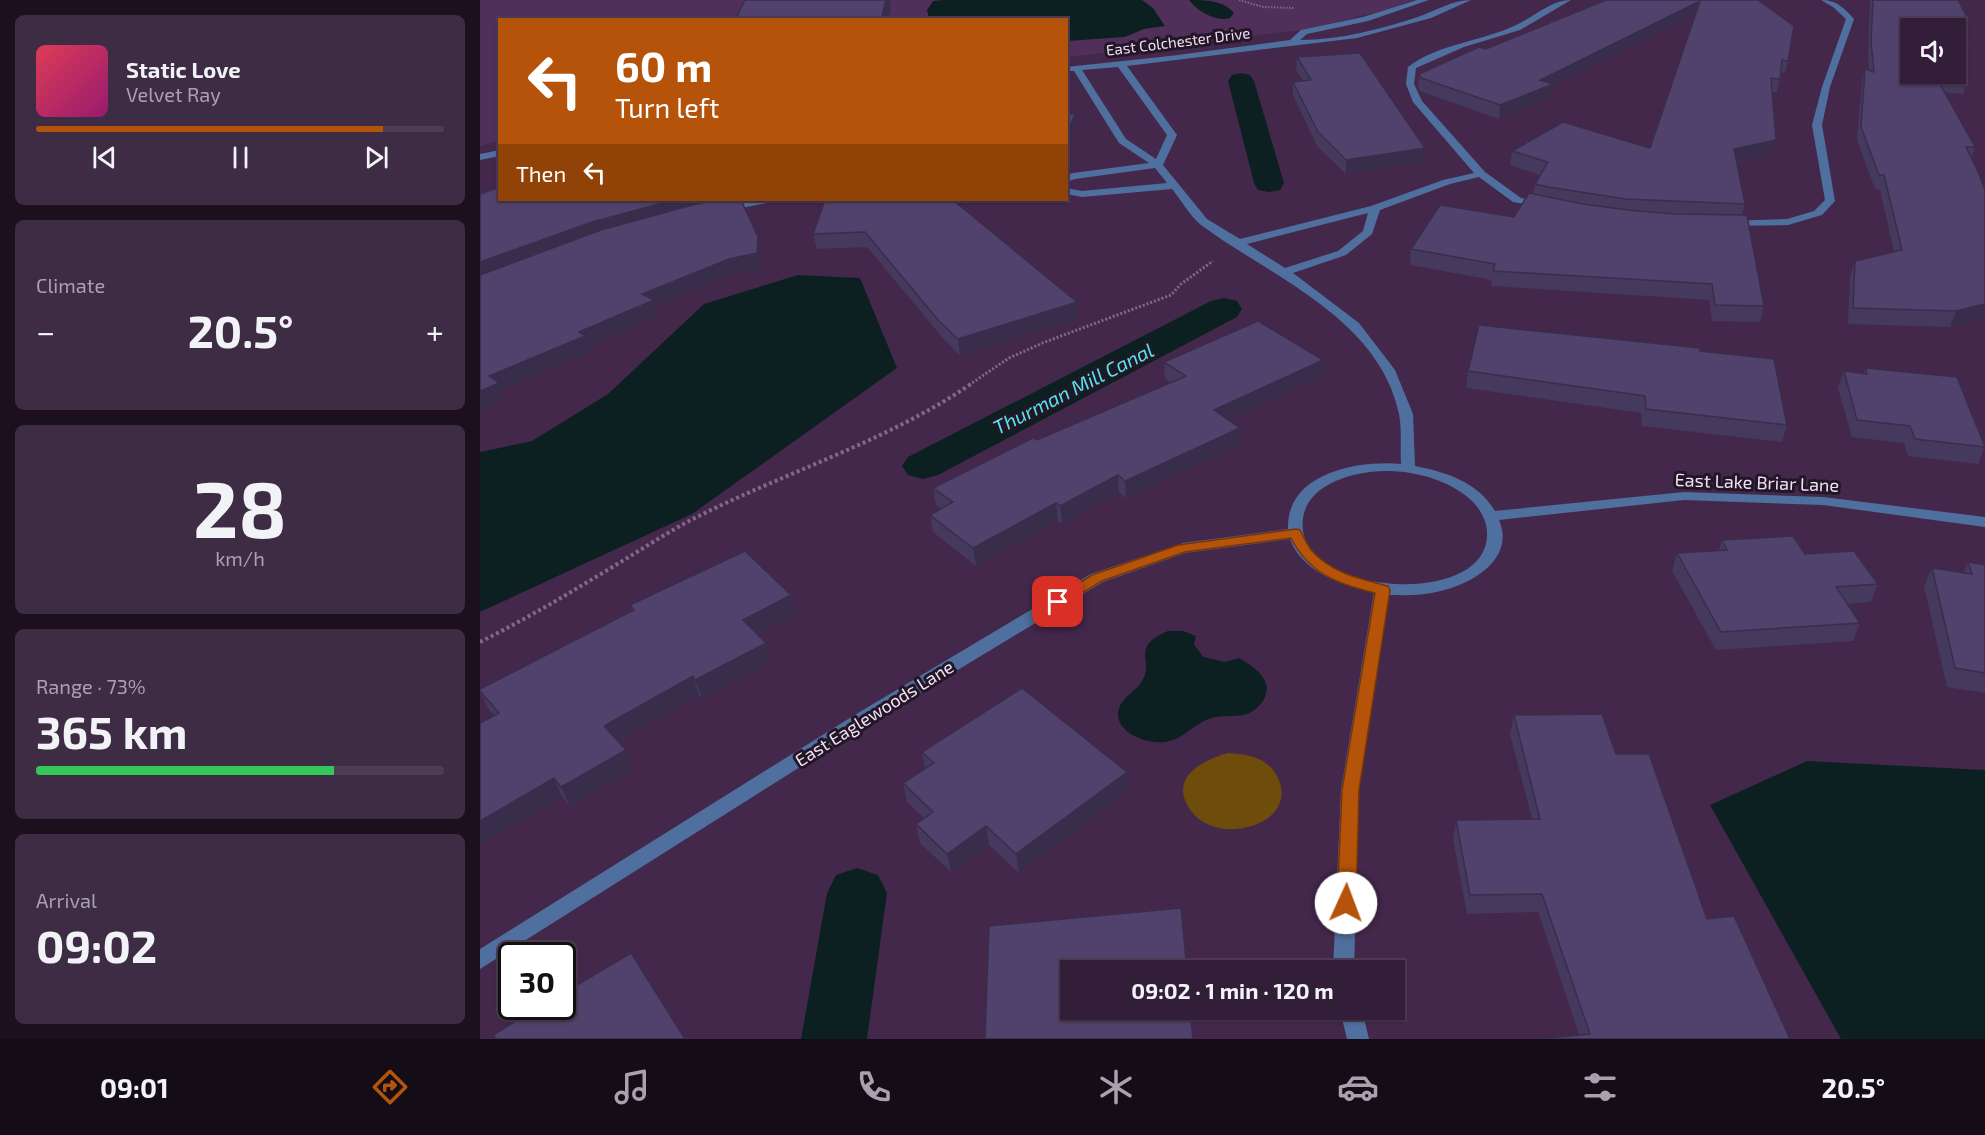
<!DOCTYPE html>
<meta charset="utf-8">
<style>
body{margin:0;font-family:"Exo 2",sans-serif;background:#3e2b44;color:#f1f3f6;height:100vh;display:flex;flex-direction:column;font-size:22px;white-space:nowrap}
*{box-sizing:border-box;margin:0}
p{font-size:20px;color:#a9a2ae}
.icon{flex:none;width:33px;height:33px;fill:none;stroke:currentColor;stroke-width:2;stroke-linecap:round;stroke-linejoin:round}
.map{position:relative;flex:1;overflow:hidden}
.sheet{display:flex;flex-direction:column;gap:15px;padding:15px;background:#1c101f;width:480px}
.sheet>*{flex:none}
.hud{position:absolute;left:18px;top:18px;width:570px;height:183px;border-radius:0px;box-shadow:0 2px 4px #0004,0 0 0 2px #4e3c53;background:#b45309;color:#fff;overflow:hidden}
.controls{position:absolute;left:1420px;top:18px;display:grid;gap:12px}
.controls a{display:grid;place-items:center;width:66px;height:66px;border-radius:0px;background:#331e39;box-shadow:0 2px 4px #0004,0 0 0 2px #4e3c53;font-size:30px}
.speed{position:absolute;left:18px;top:942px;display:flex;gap:12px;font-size:30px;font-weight:700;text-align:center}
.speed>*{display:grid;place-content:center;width:78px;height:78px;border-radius:50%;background:#331e39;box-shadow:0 2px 4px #0004,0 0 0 2px #4e3c53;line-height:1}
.speed .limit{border:3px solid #111;border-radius:9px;background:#fff;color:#111}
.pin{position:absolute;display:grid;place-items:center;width:51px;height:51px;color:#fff;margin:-26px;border-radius:12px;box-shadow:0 3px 9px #0006}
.me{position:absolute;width:66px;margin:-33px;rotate:2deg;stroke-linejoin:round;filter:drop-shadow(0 0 4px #0008)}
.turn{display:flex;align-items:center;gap:21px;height:126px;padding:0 18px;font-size:27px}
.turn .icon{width:78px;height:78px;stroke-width:2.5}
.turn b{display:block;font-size:42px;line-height:51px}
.then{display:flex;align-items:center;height:57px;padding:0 18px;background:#0003;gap:12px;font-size:22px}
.big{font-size:45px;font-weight:700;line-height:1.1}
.sheet .tile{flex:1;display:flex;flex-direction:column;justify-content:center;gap:9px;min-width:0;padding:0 21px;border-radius:9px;background:#3e2b44}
.sheet .dial{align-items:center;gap:0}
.dial b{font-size:78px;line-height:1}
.song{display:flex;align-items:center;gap:18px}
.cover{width:72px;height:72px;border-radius:9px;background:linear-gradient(135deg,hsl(350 70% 55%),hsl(320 70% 35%))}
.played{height:6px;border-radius:3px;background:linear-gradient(90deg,#b45309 85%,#4e3c53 85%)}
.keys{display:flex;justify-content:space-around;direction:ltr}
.heat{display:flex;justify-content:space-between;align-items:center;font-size:33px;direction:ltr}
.charge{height:9px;border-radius:4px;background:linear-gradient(90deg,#34c759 73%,#4e3c53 0)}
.trip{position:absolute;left:580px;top:960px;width:345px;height:60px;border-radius:0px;background:#331e39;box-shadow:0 2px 4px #0004,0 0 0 2px #4e3c53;font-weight:700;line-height:60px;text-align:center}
.dock{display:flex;height:96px;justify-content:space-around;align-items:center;background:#140c17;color:#a9a2ae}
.dock .icon{width:42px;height:42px}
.dock .selected{color:#b45309}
.dock b{font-size:27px;color:#f1f3f6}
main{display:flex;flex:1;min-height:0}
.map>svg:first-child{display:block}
</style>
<main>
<section class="sheet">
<div class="tile">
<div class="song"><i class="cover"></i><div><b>Static Love</b><p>Velvet Ray</p></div></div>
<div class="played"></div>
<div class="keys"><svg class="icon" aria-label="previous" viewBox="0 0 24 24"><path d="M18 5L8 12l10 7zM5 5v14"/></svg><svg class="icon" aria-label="pause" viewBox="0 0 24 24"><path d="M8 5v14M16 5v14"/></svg><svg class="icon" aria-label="next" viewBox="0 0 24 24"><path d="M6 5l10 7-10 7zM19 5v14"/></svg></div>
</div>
<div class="tile"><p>Climate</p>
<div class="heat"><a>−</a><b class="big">20.5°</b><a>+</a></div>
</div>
<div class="tile dial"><b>28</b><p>km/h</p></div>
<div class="tile"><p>Range · 73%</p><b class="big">365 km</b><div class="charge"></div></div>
<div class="tile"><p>Arrival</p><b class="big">09:02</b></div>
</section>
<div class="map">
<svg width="1505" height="1039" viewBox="0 0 1505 1039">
<rect width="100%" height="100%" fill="#44284c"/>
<path fill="#50305a" d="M0,0H933L908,9L829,29L587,57L586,20H20L19,141L0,146Z"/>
<path fill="#6d4c0c" d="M748,753C761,754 776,755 787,764C795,770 799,778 801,787C806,819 769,831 744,829C732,827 719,822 712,812C687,780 719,761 748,753Z"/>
<g fill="#0d2021">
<path d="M463,0H662L673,8L685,26L664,29L645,37L587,41L586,20L449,19L447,10L453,1Z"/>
<path d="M318,275L380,278L417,368L212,514L0,612V452L52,441L128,394L224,304Z"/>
<path d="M688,631H703L716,636L714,644L723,657L745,662L759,658C774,667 794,679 784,699C781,705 774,712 767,714C754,718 738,714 726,720C713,726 704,737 690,741C673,746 639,736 638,715C638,700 652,694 659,685C679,662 646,649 688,631Z"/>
<path d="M1327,761L1505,770V1039H1361L1230,805Z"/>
</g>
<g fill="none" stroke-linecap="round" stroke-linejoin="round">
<g fill="#0d2021" fill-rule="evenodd">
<path d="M709,0C726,0 743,0 754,13L750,18C736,22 718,12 709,0Z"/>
<path d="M761,73L770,75L774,81L804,183L800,190L789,192L778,190L774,183L748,81L752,75Z"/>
<path d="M744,298L757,301L762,309L757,317L458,475L443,479L428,475L422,466L428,457L731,301Z"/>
<path d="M377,868L398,875L407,893L387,1039H321L347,893L356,875Z"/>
</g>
<path stroke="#816988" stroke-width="2" stroke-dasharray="1.5 1.5" stroke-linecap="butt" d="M759,0L783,7L814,8"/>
<path stroke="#816988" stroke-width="3" stroke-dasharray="2 2" stroke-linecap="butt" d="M489,385L529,358L565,342L691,295L701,284L733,261"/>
<path stroke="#816988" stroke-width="4" stroke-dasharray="3 3" stroke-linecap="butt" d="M0,642C48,618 93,591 139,563C162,549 185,534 209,521C302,473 404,443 491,384"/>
<g fill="#4f6f9e" fill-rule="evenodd">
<path d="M937,0H949L888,21L827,34L820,40C861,40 900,29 938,17C955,11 973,0 991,0L951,18L877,38L647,66L697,135L683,165L727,219L760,239L891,206L963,180L994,173L933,102L926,84L928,67C957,44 1004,41 1036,25C1054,17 1071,0 1091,0L1040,30L984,47L936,68L934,84L942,101L1005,172L1041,198L1068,204V208L1033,202L999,177L970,184L900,210L892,234L866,255L813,273L879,323L915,370L933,414L935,466C966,472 998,482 1015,511L1204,492L1343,497L1505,517V527L1343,505L1204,500L1019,520C1037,562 985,588 951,593C937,596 923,595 909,595L879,790L874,970H853L861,790L894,592C862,586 822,572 810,539L705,553L623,582L385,726L0,969V949L373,716L611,574L703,543L808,529C806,473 878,460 921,464C920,448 922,429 919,414C899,318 791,277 721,225C710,216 701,200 692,189L602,197L586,194V188L602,191L687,183L675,168L595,179L586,182V175L593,173L669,163L639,143L594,71H586V67L690,56L810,40L821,30L883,17ZM638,67L687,135L676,159L646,139L602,70ZM888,213L883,231L858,251L805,268L767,244ZM890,472C922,468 960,476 985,495C997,504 1007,518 1007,533C1010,606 832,597 823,531C818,491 859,476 890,472Z"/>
<path d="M1341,0C1357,0 1364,8 1374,19L1350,87L1342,125L1355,201L1342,215L1308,225L1244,226V222L1248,221L1307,219L1334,211L1345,200L1332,125L1342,87L1366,19L1353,7Z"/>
<path d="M20,150V156L0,160V154Z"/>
<path d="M273,200H292L287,203L246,211L241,208Z"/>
<path d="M860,1010H882L889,1039H867Z"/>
</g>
</g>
<g fill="#45395d">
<path d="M1278,0L1308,61L1305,73H1301L1297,92H1292L1296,140L1292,154L1257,162L1265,204L1262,215L1284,306L1280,322L1232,321L1229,300L1011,286L1012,280L930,265L931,249L1034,217L1053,194L1055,184L1060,175L1030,165L1032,151L1170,148L1215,14L1072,86L1071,97L1019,119L940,91L938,87L939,74L1006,49Z"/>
<path d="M1390,0H1478L1489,43L1485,56H1481L1487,81L1483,94L1464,92L1495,147L1492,158L1505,318L1470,327L1368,324L1370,276L1375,261L1414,252L1400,190L1395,189L1377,140L1382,82L1385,69L1389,71L1388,54Z"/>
<path d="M817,57L945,148L943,162L866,174L837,146L813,95V82L823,81L816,70Z"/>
<path d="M345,200L598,318L480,356L462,337L387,247L337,249L333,234Z"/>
<path d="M1220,351L1307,425L1302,442L1162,426L1161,413L986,388L988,371Z"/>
<path d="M843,360L842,376L749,420L760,428V445L646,498L639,493L582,524L578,521L496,566L453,532L450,515L461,509L456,505L453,488L557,440L691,383L685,378L684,362Z"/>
<path d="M1385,368L1505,446L1498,464L1428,456L1424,443L1372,437L1358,388L1364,371L1384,373Z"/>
<path d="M1242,540L1325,554L1398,584L1391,602L1368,604L1380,623L1373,641L1236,650L1192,571L1197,553L1239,550Z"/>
<path d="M1488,562L1505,565V693L1467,687L1444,586L1452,568L1483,573Z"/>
<path d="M311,595L316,614L277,634L286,643L291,662L222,698L219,695L138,741L153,769L90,806L8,708L0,692V689L152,610L150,605Z"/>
<path d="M1034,715L1136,754L1227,919L1310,1039L1099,1035L1058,912L987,914L973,839L976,820L1052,819L1030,734Z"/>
<path d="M442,752L647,772L649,791L539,873L509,845L471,872L440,843L436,824L444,818L427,802L423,783L445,768Z"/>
</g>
<g fill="#382e4c">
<path d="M406,0H410L411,9L408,20H401Z"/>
<path d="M1220,1L1217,13L1072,86L1071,97L1019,119L1020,105L1060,80Z"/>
<path d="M595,114L596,127L586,154V137Z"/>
<path d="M1296,140L1292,154L1251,163L1254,149Z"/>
<path d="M945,148L943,162L866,174V160Z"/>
<path d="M194,200H259L0,280V262L112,222Z"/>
<path d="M278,237L281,252V269L253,274L175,306L178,316L109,346L111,352L21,390L25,400L0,411V391L9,376L99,332L162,294Z"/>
<path d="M597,302L598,318L480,356L478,339Z"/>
<path d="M1505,304V318L1470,327L1476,311Z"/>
<path d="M843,360L842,376L734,427V410Z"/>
<path d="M760,428V445L646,498L645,481Z"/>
<path d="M638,475L639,493L582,524L580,506Z"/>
<path d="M576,503L578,521L496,566L493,548Z"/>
<path d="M311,595L316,614L269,638L263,620Z"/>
<path d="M286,643L291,662L222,698L215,680Z"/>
<path d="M213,676L219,695L131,745L124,726Z"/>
<path d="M146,750L153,769L90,806L81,787Z"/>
<path d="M647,772L649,791L539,873L536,854Z"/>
<path d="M74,778L82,797L0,845V821Z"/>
<path d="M506,826L509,845L471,872L467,854Z"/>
</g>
<g fill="#50426c" stroke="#382e4c" stroke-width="1.5" fill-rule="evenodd">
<path d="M265,0H406L401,20H255Z"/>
<path d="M1126,0H1278L1314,26L1308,61L1302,60L1300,79L1291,78L1296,140L1254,149L1265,204L1146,199L1068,187L1055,184L1068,162L1032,151L1083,122L1170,148L1220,1L1060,80L1073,84L1020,105L941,78L939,74L999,47L1006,49Z"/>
<path d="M1393,0H1478L1488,19L1489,43L1478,42L1487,81L1456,77L1495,147H1486L1499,174L1505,190V304L1476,311L1373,308L1375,261L1422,250L1404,175H1399L1381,127L1385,69L1394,72L1391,41ZM1431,28H1476V74H1431Z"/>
<path d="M880,53L945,148L866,160L838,132L813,82L831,80L817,57Z"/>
<path d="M586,114H595L586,137Z"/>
<path d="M20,187V200H194L112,222L0,262V194Z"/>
<path d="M1049,193L1103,204L1148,210L1195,214L1267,215L1284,306L1235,305L1232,284L1013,271L1015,264L931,249L960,205L1034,217Z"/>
<path d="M239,200H261L278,237L277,253L249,259L162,294L174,300L99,332L105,336L9,376L19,383L0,391V275L121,230L220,203Z"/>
<path d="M345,200H473L597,302L478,339L459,321L385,232L333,234Z"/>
<path d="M778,321L843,360L734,410L760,428L645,481L638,475L580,506L576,503L493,548L450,515L473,502L453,488L553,438L557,440L706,376L684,362Z"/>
<path d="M999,325L1220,348V351L1294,359L1307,425L1166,409L1165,396L988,371Z"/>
<path d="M1385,368L1477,377L1505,447L1435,439L1430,426L1377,420L1364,371L1387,374Z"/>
<path d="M1313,536L1325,554L1374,551L1398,584L1356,587L1380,623L1241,632L1197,553L1247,550L1242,540Z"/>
<path d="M265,551L311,595L263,620L286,643L215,680L213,676L124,726L146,750L81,787L74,778L0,821V723L19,713L0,691V689L154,610L150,605Z"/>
<path d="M1488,562L1505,565V673L1475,668L1452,568L1492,574Z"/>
<path d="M542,688L647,772L536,854L506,826L467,854L436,824L453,812L423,783L454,763L442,752Z"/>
<path d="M1122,714L1136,754H1169L1227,919L1254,916L1310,1039H1056L1110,1034L1062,894L990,895L976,820L1060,819L1034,715Z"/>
<path d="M701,908L707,970H591V1010H710L713,1039H505L509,926Z"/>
<path d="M151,953L205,1039H16L13,1035L61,1006H82V994Z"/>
</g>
<path fill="#b45309" stroke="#753606" stroke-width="1.5" d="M816,529L820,530C824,537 827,545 832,551C852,573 880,579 908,586L910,590L879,790L876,903L873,908L866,910L860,908L857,903L862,790L895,593C858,584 829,574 811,538L705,552L622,581L583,605H573L570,602L612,575L698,545Z"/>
<g text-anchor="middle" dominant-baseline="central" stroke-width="6" stroke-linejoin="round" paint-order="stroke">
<g font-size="15" fill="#f1e0f6" stroke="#231727">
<text transform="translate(698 41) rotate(-7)">East Colchester Drive</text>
</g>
<g font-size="18" fill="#f1e0f6" stroke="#231727">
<text transform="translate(1277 482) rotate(2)">East Lake Briar Lane</text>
<text transform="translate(394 713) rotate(-32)">East Eaglewoods Lane</text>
</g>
<g font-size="20" font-style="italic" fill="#51e6eb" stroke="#231727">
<text transform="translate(593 388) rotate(-27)">Thurman Mill Canal</text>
</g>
</g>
</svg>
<div class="controls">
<a><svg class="icon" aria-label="sound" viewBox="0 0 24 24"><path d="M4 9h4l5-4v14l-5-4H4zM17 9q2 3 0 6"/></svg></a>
</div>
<div class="speed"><div class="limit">30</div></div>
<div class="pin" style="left:578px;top:602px;background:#d93025"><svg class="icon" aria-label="arrive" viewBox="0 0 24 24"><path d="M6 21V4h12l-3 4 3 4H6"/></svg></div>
<svg class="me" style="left:866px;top:903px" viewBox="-20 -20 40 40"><circle r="19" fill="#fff"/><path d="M0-13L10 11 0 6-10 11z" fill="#b45309"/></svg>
<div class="trip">09:02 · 1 min · 120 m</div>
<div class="hud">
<div class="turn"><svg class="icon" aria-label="left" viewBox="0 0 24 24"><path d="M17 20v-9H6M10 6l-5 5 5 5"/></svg><div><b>60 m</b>Turn left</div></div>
<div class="then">Then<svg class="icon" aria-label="left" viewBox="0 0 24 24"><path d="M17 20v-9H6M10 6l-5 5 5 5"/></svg></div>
</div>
</div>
</main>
<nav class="dock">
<b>09:01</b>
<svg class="icon selected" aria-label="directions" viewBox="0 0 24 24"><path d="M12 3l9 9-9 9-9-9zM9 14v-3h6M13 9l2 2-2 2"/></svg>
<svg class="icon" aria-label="music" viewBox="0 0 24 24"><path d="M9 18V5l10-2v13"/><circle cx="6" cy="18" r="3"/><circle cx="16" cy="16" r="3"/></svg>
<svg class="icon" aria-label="phone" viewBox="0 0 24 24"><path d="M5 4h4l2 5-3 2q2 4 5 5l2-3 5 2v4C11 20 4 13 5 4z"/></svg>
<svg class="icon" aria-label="climate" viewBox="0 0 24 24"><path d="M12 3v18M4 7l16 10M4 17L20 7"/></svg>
<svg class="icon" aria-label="car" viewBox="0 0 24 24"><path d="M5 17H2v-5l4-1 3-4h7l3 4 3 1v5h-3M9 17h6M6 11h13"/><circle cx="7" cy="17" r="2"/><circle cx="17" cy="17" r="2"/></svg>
<svg class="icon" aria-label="filters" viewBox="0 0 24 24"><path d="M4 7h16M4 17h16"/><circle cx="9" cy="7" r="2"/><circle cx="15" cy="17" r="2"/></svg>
<b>20.5°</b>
</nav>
